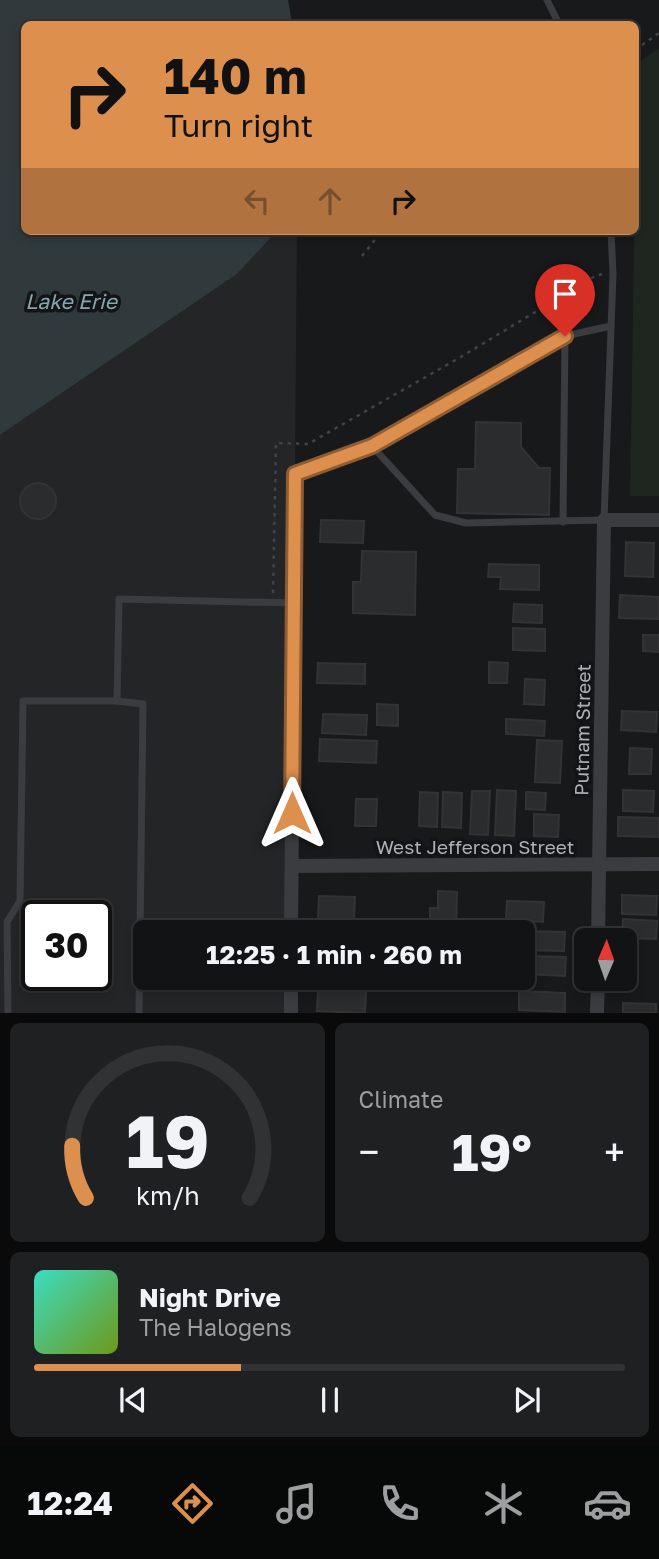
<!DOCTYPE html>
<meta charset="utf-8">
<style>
body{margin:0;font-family:"Golos Text",sans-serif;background:#1f2022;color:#f1f3f6;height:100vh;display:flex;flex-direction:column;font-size:26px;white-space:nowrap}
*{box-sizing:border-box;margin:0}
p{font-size:23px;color:#9c9ea0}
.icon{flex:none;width:38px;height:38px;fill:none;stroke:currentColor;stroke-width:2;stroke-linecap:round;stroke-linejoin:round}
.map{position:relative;height:1013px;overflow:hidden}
.details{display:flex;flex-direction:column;gap:10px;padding:10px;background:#0a0a0b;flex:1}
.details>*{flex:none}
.banner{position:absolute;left:21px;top:21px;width:618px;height:214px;border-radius:10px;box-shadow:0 4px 10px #0003,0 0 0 2px #313234;background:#dd8f4e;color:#111;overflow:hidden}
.needle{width:46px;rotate:2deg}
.buttons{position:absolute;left:574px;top:928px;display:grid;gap:14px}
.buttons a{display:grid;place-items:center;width:63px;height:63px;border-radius:10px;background:#121314;box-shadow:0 4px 10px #0003,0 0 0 2px #313234;font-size:35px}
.speed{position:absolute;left:21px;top:900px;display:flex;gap:14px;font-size:35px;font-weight:700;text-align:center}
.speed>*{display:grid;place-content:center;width:91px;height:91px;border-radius:50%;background:#121314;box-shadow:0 4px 10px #0003,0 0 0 2px #313234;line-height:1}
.speed .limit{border:4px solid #111;border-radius:10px;background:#fff;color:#111}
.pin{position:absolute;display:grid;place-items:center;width:60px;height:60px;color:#fff;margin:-72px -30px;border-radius:50% 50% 50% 0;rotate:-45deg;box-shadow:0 0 7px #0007}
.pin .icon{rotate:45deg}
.me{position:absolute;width:77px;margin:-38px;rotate:0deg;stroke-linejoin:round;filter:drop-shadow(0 0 5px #0008)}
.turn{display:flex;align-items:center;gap:24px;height:147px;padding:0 28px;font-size:32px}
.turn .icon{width:91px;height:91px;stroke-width:2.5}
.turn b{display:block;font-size:49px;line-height:60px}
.lanes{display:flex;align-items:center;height:66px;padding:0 28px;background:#0003;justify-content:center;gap:35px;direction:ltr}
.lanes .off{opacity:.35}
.big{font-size:52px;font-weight:700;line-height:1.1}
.details .tile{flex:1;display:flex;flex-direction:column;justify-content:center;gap:10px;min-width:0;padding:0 24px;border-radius:10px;background:#1f2022}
.details .dial{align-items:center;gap:0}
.dial svg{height:182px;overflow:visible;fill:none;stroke:#313234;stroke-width:7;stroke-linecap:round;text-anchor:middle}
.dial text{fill:#f1f3f6;stroke:none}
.song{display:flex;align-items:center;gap:21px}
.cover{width:84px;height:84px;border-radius:10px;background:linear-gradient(135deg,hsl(170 70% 55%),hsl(80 70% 35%))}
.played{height:7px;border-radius:4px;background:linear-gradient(90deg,#dd8f4e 35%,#313234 35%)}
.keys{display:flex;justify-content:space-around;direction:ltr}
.heat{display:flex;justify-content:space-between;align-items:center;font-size:38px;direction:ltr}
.details .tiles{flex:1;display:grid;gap:10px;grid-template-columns:1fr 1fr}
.tile:last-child{grid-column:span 2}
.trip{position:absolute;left:133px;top:920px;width:402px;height:70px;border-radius:10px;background:#121314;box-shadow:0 4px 10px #0003,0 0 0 2px #313234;font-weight:700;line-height:70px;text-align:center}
.menu{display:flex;height:112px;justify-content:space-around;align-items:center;background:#070808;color:#9c9ea0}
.menu .icon{width:49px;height:49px}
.menu .current{color:#dd8f4e}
.menu b{font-size:32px;color:#f1f3f6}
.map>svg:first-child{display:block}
</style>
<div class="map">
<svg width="659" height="1013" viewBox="0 0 659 1013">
<rect width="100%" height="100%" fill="#18191a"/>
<path fill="#242527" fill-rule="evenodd" d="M277,231H297L291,933H145V978H291V1013H0V435L237,274ZM37,915H96V975H37Z"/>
<path fill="#1f251f" d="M659,48V496H630L637,63Z"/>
<path fill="#303a3d" d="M0,0H288L292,24H24V231H277L237,274L0,435Z"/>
<g fill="#2b2c2e" stroke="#333336" stroke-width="2">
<path d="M476,422L521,423V447L539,468H550L549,515L457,513L458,469H475Z"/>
<circle cx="38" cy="501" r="18"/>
<path d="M321,520L364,521L363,543L320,542Z"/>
<path d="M626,542L654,543L653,577L625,576Z"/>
<path d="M362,551L416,552L415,615L353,613V582H361Z"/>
<path d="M489,564L539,565V590L500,589L501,577H488Z"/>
<path d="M620,595L659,597V619L619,618Z"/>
<path d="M514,604L542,605V623L513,622Z"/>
<path d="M513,628L545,629V651L513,650Z"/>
<path d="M643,635H659V652L643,651Z"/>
<path d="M489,662L508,663L507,683H489Z"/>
<path d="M318,663L365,664V684L317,683Z"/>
<path d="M525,679L545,680L544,705L524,704Z"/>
<path d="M377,704L398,705V726L377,725Z"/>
<path d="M622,711L657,712L656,732L621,730Z"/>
<path d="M323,714L367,715L366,735L322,733Z"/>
<path d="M506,719L545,721L544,736L506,734Z"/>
<path d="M320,739L377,741L376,763L319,761Z"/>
<path d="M537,740L562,741L560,783L535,782Z"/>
<path d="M630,748L652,749L651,774H629Z"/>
<path d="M497,790L516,791L514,836L495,835Z"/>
<path d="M623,790L654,791L653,812L623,811Z"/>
<path d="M472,791H490L488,835L470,834Z"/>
<path d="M420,792L438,793L437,827L419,826Z"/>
<path d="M443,792L462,793L461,828L442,827Z"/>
<path d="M526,792L546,793L545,810L526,809Z"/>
<path d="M356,799H377L376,826H355Z"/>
<path d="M534,814L559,815L558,837L534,836Z"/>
<path d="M618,817L659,818V837L618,836Z"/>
<path d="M438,891L457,892L456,930H430V908H438Z"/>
<path d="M622,895L657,896L656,915L622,914Z"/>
<path d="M319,896L355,897L354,920L318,919Z"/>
<path d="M507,901L544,902L543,922L506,920Z"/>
<path d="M623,919L657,921L656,939L622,938Z"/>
<path d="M321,927L374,928V933H321Z"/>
<path d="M524,931L565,932L564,951L523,950Z"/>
<path d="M526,956L566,957L565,976L526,974Z"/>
<path d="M318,990L366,991L365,1013L317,1011Z"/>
<path d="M519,991L565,993V1012L519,1010Z"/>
<path d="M623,1003L656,1004V1013H623Z"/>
</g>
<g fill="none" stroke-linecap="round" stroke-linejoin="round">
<g stroke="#404345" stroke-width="2.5" stroke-dasharray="3.5 5" stroke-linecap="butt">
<path d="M635,50L659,33"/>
<path d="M362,256L382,231"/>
<path d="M273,593L276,443L308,444L459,358L595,276L603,274"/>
</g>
<g stroke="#3a3c3f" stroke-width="7">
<path d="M547,0L559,24"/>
<path d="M372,446L435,515L466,523L604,520L613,274L611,231"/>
<path d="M295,474L372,446L565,336L611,326"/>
<path d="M563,522L565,336"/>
<path d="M117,701L119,599L294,603"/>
<path d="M8,1013L7,922L20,901L23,701H117L143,704L139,1013"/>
</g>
<g stroke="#3a3c3f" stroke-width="14">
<path d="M292,866L659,864"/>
<path d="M291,933L295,474"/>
<path d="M598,940L604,520H659"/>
<path d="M291,1013V978"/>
<path d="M597,1013L598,978"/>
</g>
</g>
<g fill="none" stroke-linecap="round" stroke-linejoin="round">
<g stroke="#905d33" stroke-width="18">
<path id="route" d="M292,813L295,474L372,446L565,336"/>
</g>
<use href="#route" stroke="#dd8f4e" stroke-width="12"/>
</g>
<g text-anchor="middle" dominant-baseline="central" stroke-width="7" stroke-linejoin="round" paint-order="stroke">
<g font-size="19" fill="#acb2b8" stroke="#131415">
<text transform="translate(582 730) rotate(-89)">Putnam Street</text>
<text x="475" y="846">West Jefferson Street</text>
</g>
<g font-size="21" font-style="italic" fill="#88a5af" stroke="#131415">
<text x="71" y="301">Lake Erie</text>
</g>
</g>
</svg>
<div class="buttons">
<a><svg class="needle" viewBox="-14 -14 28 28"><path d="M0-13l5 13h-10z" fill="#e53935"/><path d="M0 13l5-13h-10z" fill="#9c9ea0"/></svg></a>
</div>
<div class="speed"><div class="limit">30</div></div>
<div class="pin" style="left:565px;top:336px;background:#d93025"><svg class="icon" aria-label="arrive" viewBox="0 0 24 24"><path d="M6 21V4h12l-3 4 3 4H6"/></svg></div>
<svg class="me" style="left:292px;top:813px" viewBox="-20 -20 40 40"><path d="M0-17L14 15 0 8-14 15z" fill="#dd8f4e" stroke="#fff" stroke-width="4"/></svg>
<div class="trip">12:25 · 1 min · 260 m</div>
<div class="banner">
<div class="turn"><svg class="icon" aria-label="right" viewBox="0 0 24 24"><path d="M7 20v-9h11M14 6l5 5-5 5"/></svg><div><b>140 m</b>Turn right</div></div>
<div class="lanes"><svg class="icon off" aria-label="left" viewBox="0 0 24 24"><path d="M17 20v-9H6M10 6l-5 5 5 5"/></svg><svg class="icon off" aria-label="ahead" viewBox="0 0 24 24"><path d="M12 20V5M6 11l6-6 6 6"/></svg><svg class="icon" aria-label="right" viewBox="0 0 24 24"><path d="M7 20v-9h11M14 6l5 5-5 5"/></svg></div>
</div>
</div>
<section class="details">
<div class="tiles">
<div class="tile dial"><svg viewBox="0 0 100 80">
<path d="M14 69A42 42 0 1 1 86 69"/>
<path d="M14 69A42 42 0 0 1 8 46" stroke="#dd8f4e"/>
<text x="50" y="56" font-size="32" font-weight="700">19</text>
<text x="50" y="72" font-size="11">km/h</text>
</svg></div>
<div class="tile"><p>Climate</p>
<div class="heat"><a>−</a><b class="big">19°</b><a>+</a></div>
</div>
<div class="tile">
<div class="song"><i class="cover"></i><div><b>Night Drive</b><p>The Halogens</p></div></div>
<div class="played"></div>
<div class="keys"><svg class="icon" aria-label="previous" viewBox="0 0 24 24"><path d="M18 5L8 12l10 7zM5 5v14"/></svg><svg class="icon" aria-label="pause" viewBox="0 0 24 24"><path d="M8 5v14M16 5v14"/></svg><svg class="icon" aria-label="next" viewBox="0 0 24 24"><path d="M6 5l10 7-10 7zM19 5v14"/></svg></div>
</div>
</div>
</section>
<nav class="menu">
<b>12:24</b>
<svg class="icon current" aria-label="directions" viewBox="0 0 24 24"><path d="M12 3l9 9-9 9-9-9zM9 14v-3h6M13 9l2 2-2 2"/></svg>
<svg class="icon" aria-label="music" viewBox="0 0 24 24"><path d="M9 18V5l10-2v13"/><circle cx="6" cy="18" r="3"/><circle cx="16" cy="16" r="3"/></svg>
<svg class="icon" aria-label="phone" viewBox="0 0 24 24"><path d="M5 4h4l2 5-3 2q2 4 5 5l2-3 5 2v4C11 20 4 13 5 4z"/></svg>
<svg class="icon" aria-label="climate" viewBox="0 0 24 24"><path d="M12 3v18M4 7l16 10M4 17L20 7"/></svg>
<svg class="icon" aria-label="car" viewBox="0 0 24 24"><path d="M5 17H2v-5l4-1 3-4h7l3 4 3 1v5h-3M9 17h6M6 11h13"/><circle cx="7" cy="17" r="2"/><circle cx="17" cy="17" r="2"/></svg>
</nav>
